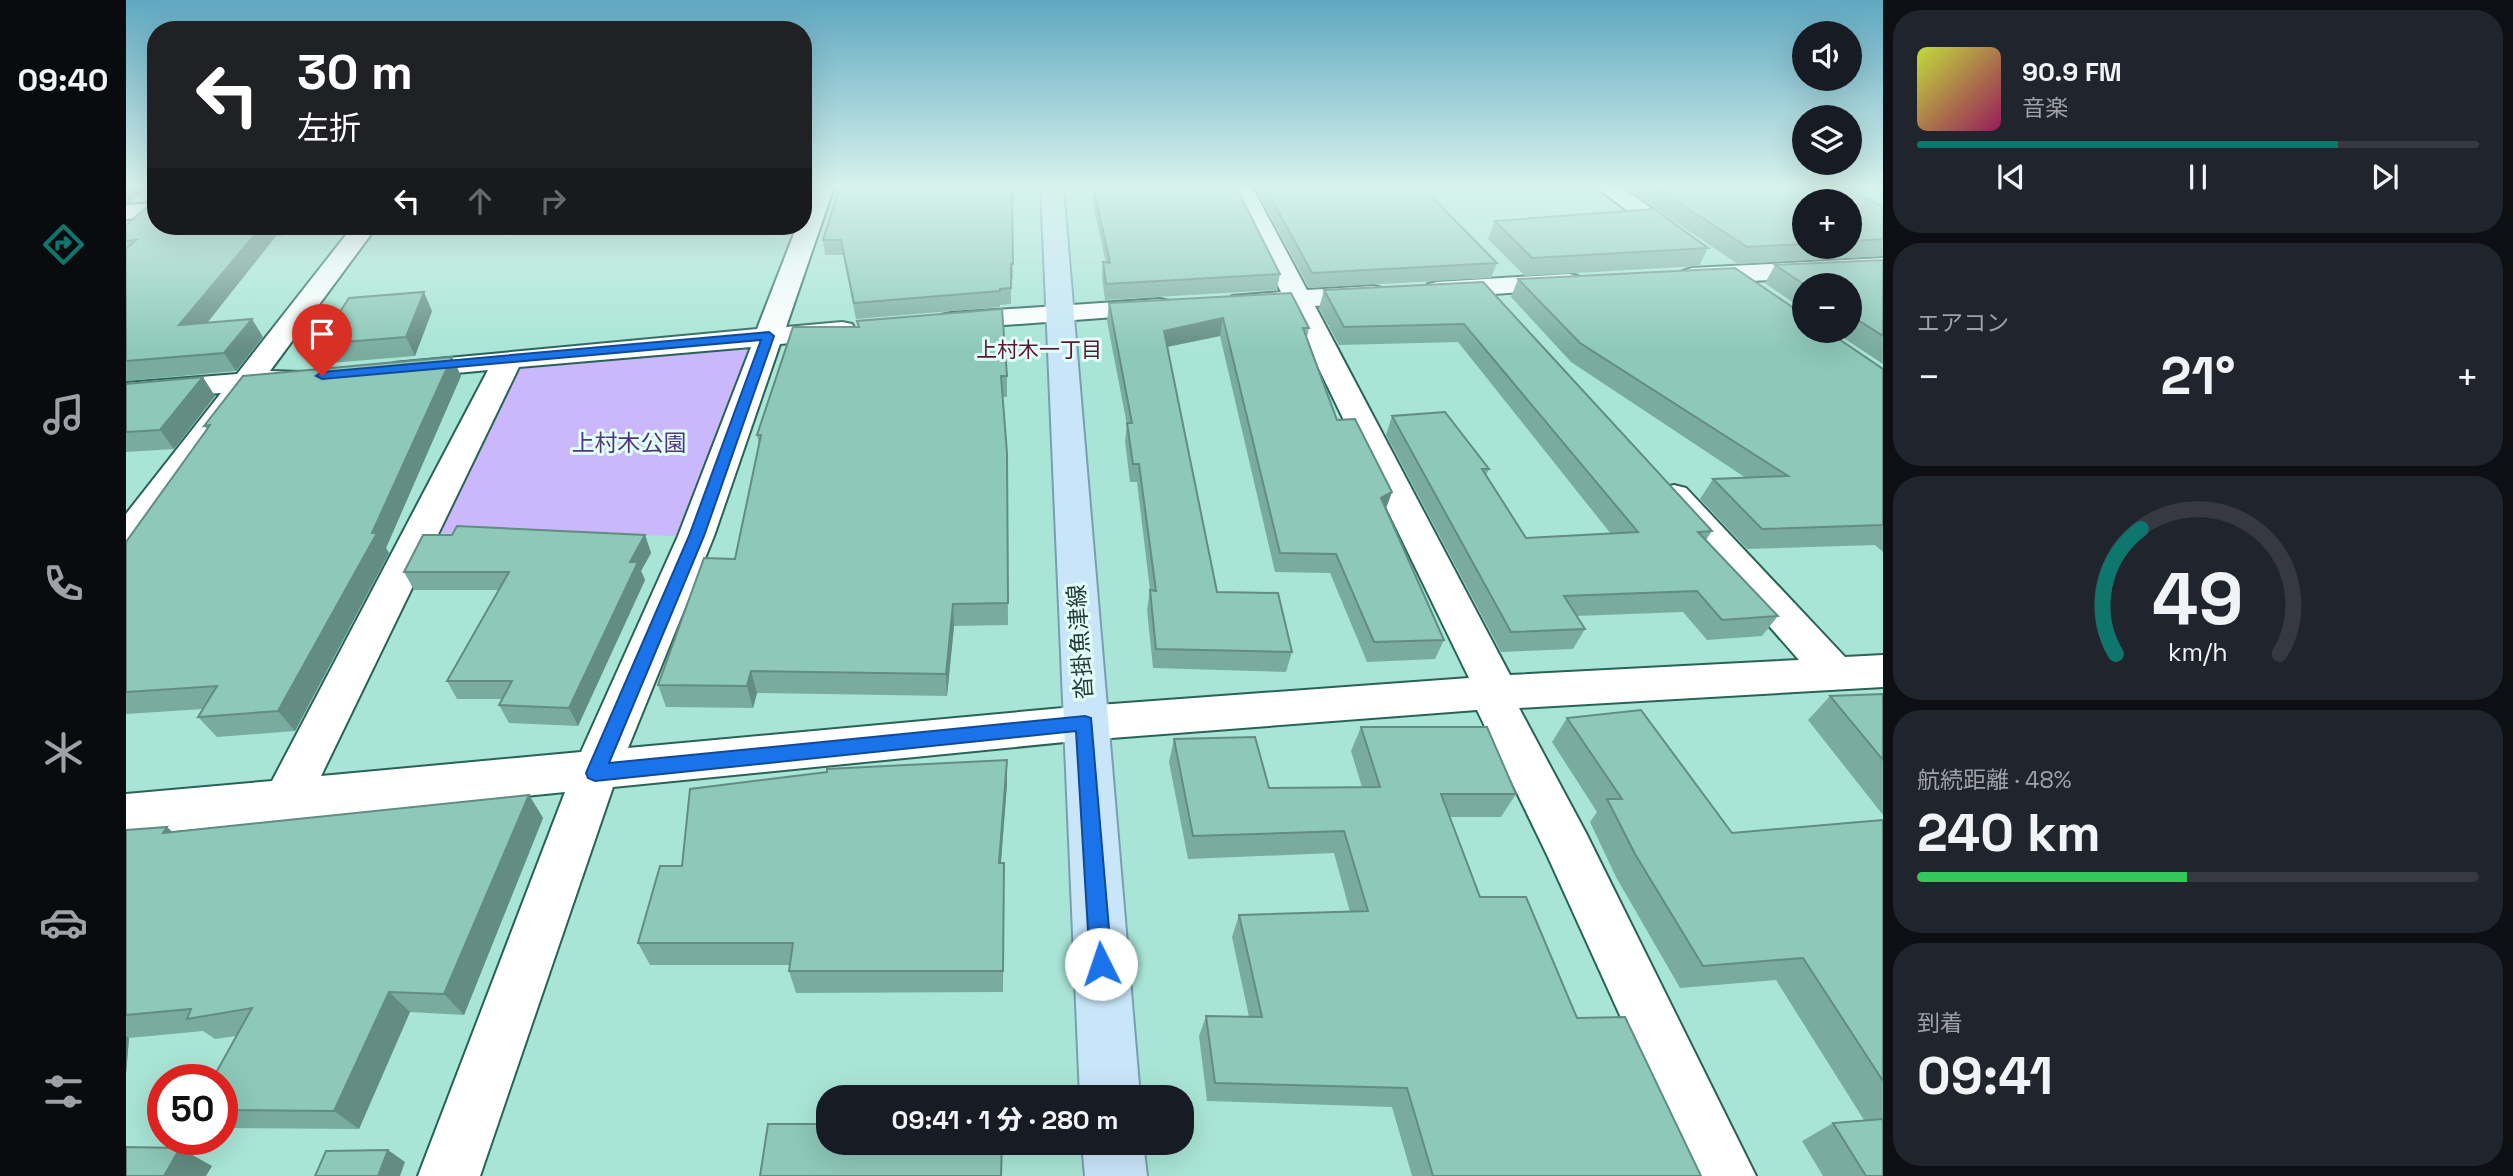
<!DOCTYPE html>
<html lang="ja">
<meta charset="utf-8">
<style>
body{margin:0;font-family:"Space Grotesk","Noto Sans JP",sans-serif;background:#20242c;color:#f1f3f6;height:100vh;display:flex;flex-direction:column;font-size:26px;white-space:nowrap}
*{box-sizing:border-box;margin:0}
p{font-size:23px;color:#9ea1a6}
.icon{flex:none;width:38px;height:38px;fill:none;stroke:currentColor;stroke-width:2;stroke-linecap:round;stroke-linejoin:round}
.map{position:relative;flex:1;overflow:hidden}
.side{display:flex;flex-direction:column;gap:10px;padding:10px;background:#0d0f14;width:630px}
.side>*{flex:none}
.banner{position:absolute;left:21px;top:21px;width:665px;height:214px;border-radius:28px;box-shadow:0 7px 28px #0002;background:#202124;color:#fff;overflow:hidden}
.tools{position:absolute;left:1666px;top:21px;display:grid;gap:14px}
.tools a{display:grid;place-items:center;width:70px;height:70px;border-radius:50%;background:#171b24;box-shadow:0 7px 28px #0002;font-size:35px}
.speed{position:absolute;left:21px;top:1064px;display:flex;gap:14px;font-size:35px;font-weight:700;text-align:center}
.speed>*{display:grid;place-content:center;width:91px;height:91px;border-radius:50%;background:#171b24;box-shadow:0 7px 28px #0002;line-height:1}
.speed .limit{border:10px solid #d22;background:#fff;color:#111}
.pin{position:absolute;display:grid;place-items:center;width:60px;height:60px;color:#fff;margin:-72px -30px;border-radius:50% 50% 50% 0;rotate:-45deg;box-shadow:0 0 7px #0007}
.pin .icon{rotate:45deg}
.me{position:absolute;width:77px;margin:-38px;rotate:356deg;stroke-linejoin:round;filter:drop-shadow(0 0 5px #0008)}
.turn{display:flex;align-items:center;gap:24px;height:147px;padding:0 35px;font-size:32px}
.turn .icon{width:91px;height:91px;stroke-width:2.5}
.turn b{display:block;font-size:49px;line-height:60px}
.lanes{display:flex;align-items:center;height:66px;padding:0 35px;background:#0003;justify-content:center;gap:35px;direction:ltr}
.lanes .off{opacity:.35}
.big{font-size:52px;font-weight:800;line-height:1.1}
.side .card{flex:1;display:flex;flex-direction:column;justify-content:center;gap:10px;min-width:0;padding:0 24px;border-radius:28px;background:#20242c}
.side .dial{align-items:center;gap:0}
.dial svg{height:182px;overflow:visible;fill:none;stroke:#363941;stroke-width:7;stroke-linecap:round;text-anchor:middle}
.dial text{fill:#f1f3f6;stroke:none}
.song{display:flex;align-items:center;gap:21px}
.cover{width:84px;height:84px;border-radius:10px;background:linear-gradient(135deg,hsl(70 70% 55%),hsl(330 70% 35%))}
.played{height:7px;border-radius:4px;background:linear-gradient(90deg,#0f766e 75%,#363941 75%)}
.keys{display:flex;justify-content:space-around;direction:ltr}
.heat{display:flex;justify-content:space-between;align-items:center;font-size:38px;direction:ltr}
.charge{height:10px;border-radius:5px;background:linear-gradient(90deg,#34c759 48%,#363941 0)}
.trip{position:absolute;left:690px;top:1085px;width:378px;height:70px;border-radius:28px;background:#171b24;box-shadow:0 7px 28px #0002;font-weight:800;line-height:70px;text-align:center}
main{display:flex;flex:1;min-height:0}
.tab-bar{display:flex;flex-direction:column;width:126px;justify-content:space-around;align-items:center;background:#090b0e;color:#9ea1a6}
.tab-bar .icon{width:49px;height:49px}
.tab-bar .selected{color:#0f766e}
.tab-bar b{font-size:32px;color:#f1f3f6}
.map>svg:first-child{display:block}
</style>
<main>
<nav class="tab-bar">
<b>09:40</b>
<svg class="icon selected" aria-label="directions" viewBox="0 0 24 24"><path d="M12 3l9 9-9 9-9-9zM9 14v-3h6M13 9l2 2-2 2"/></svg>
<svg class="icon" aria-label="music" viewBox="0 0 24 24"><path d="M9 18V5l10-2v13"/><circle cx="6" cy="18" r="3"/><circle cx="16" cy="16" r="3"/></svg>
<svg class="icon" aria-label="phone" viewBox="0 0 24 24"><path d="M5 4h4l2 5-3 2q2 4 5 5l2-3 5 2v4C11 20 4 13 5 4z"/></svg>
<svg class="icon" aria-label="climate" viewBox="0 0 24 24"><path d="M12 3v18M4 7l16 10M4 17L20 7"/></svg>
<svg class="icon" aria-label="car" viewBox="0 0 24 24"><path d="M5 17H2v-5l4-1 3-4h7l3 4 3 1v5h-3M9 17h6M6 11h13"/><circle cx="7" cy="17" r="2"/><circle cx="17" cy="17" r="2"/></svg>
<svg class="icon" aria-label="filters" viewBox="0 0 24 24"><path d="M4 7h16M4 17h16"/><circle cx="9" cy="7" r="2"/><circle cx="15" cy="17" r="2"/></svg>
</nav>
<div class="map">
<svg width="1757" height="1176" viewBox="0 0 1757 1176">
<rect width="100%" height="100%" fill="#a9e5d6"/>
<path fill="#cbb7fb" d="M643,336L570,536L297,533L382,361Z"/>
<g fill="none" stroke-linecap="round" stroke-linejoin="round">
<g stroke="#296357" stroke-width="4">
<g id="minor">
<path d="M686,187H708L660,327L716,322L726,324L730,330L726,336L716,338L654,344L588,536L502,748L959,706L1343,678L1163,307L1115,310L1106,308L1102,302L1106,296L1155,292L1104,187H1126L1181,290L1247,286L1256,288L1260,294L1256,300L1247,302L1189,306L1384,675L1673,660L1536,504L1531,496L1536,488L1548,485L1560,488L1719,657L1757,655V687L1393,708L1460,833L1630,1176H1567L1422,857L1351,710L959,740L487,787L354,1176H292L439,792L0,836V794L146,781L362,370L278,378L268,375L263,369L268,363L631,329L671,226H677V210ZM625,347L552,536L455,752L195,776L393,367Z"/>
<path d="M1470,187H1496L1568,240L1565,245H1547Z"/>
<path d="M30,203V217L0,219V205Z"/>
<path d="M227,226H251L144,371L176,372L180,378L176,384L130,390L13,548L0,551V514L95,393L0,401V383L111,374Z"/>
<path d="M1757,258V274L1566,284L1557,281L1553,276L1557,271L1566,268Z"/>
<path d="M1443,274L1452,276L1456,282L1452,288L1311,298L1302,296L1298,290L1302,284L1311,282Z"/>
<path d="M1034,299L1044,301L1048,307L1044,313L825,329L815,327L811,321L815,315L825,313Z"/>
</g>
</g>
<g stroke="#779fb2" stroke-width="4">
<g id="major">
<path d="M915,187H937L1014,1097H954Z"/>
<path d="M956,1143H1017L1021,1176H959Z"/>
</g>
</g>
<use href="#minor" fill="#fff" fill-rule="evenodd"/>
<use href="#major" fill="#c9e6f9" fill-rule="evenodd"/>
</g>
<g fill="#79ac9f" fill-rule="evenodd">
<path d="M714,187L888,191V205H886L887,279H885V304L874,305V307L730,319L717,255H699L697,240Z"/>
<path d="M968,187H1110L1154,274L1151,290L979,300L976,278L977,262L980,263L967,205Z"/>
<path d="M1129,187H1296L1371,263L1365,278L1183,288Z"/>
<path d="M1497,187H1720L1757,207V256L1612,264ZM1678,201H1724V247H1678Z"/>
<path d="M1369,221L1582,248L1573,266L1399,276L1362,239Z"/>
<path d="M0,225L189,231L150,236L82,322L137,337L110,371L0,381Z"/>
<path d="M1757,260V364L1707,331H1724V285H1678V310L1639,283L1649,265Z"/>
<path d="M1392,279L1757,369V552L1749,545L1621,549L1574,499L1587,479L1620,478L1445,362L1385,297Z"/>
<path d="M1357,282L1586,531L1580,540L1652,616L1636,636L1581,640L1557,612L1450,616L1459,629L1447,649L1375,652L1260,435L1266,416L1363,469L1360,475L1400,538L1485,534L1332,342L1213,345L1193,308L1198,290Z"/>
<path d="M983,303L1183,328L1181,337L1211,420L1266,492L1260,508L1318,640L1309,659L1241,662L1204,573L1149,572L1094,336L1041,347L1091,592L1166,652L1160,672L1027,668L1021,610L1024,590L1011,482H1004L999,441L1001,425L981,321Z"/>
<path d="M306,311L289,356L204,363L193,344Z"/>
<path d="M667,327L881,376V397H876L881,453L882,625L828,626L821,696L631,693L627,708L540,707L532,685L609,559L633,444L631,435Z"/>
<path d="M326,357L335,376L260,548L263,553L169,731L91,737L72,717L77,709L0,714V542L81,429L78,426Z"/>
<path d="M0,384L89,396L48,449L0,452Z"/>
<path d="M519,535L525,553L515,571L519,580L452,726L383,723L373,705L376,699H331L321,681L373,590H288L278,572Z"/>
<path d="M1757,694V815L1682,720L1704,696Z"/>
<path d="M1441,718L1606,833L1757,820V1176H1697L1676,1141L1707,1123L1738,1120L1650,980L1554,988L1490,877L1464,822L1471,812L1426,742Z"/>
<path d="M1235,727L1390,794L1375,817H1323L1354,897L1451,1018L1575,1176H1286L1266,1107L1081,1101L1073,1036L1080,1016L1123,1017L1106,937L1113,915L1224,912L1208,853L1062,859L1043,762L1048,739L1143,788L1236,787L1225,751Z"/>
<path d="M881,760V784L875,863H878L877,992L670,993L663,971L664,965H524L512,943Z"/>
<path d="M403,795L417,818L338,1015L284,1012L233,1129L99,1128L96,1126V1080L110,1036L89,1039L77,1031L3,1038L0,1074V830L47,832Z"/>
</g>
<g fill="#638c82">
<path d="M0,187H23L0,205Z"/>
<path d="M136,226H194L189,231L150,236L65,343L53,325Z"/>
<path d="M298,292L306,311L289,356L280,337Z"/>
<path d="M1097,318L1094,336L1035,348L1038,331Z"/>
<path d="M126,319L137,337L110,371L98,353Z"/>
<path d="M326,357L335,376L260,548L263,553L169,731L152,711L246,533Z"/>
<path d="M77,377L89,396L48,449L34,430Z"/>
<path d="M1266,492L1259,511L1255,498Z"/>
<path d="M519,535L525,553L515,571L519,580L452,726L443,708L504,562Z"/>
<path d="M827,604L828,626L821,696L820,674Z"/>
<path d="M625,671L631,693L627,708L621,686Z"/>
<path d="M881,760V784L873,886V863Z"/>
<path d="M403,795L417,818L338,1015L318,994Z"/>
<path d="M41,827L66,850L37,833Z"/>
<path d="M263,992L284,1012L233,1129L208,1111Z"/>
<path d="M0,1036L3,1038L0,1074Z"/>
<path d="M54,1148L86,1166L80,1176H38Z"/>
<path d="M262,1150L279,1162L274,1176H252Z"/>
</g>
<g fill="#8dc8b9" stroke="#638c82" stroke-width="2">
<path d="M714,187H888V191H886L887,264H885V288L874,289V291L728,303L715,240H697Z"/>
<path d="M970,187H1110L1154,274L980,284L977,262L984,263L968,191H971Z"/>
<path d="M1139,187H1296L1371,263L1186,273Z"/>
<path d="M1529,187H1720L1757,207V239L1724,241V201H1678V244L1621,247Z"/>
<path d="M23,201H30V226H136L53,325L126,319L98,353L0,361V249L10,240L0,241V225L22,206Z"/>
<path d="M1528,209L1582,248L1406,258L1369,221Z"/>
<path d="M1757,260V336L1724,315V285H1679L1649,265Z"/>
<path d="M1609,268L1678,315V331H1701L1757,369V525L1636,529L1587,479L1662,476L1454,343L1392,279Z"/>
<path d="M1357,282L1586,531L1572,532L1652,616L1596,620L1571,591L1438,596L1459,629L1385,632L1266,416L1319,412L1363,469H1356L1400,538L1512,532L1338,324L1218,327L1198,290Z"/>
<path d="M298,292L280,337L193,344L223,298Z"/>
<path d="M1165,293L1183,328H1177L1211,420L1229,419L1266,492L1255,498L1318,640L1248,642L1210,554L1154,553L1097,318L1038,331L1091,592L1152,593L1166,652L1030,649L1024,590L1030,591L1013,464H1007L1001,423H1006L983,303Z"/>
<path d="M876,309L881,376H875L881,453L882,603L827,604L820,674L625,671L621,686L532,685L578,558L609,559L635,435H631L667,327H733L731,321Z"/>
<path d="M326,357L246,533H251L152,711L72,717L91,686L0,692V542L84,425L78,426L117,376Z"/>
<path d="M77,377L34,430L0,432V384Z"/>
<path d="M331,526L519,535L504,562H512L443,708L373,705L386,681H321L383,572H278L297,535H326Z"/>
<path d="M1757,694V760L1704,696Z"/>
<path d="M1515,710L1606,833L1757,820V1081L1677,958L1577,966L1509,854L1481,799H1496L1441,718Z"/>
<path d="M1235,727H1361L1390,794H1315L1354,897H1400L1451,1018L1499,1017L1575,1176H1307L1281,1088L1089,1083L1080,1016L1136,1017L1113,915L1242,911L1218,831L1067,836L1048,739L1129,737L1143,788L1254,787Z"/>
<path d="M881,760L873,863H878L877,971H663L667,943H512L534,866H556L564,789L701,772V769Z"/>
<path d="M403,795L318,994L263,992L208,1111L96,1110V1080H86L126,1008L61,1019L65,1009L0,1015V830L41,827L37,833Z"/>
<path d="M1757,1119V1176H1740L1707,1123Z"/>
<path d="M642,1124H702V1143H876L875,1176H634Z"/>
<path d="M0,1147L54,1148L38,1176H0Z"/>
<path d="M262,1150L252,1176H189L200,1151Z"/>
</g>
<linearGradient id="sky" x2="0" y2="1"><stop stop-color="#5fa8c0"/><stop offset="0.53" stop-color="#d8f3ed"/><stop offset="1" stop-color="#d8f3ed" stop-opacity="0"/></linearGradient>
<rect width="1757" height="352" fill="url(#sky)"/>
<path fill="#1a73e8" stroke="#114b97" stroke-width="2" d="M643,332L648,336L578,536L483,763L959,716L965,718L986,964L983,971L975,975L967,971L964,964L950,731L469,781L462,778L460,773L563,536L635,340L196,379L190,376L196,372Z"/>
<g text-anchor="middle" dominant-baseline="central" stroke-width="6" stroke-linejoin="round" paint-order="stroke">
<g font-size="21" fill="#581633" stroke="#e2fff7">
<text x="913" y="349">上村木一丁目</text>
</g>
<g font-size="23" fill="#513482" stroke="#e2fff7">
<text x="503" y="443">上村木公園</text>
</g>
<g font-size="23" fill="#223b35" stroke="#e2fff7">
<text transform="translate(954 642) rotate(-94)">沓掛魚津線</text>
</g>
</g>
</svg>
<div class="tools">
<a><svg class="icon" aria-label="sound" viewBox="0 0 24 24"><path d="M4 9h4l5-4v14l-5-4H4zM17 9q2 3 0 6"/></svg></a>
<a><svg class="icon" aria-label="layers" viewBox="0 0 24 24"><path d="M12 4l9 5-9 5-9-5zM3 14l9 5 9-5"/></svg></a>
<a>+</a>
<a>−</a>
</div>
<div class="speed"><div class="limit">50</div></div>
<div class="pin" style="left:196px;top:376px;background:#d93025"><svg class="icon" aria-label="arrive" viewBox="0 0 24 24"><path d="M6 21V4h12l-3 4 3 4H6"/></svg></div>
<svg class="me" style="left:975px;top:964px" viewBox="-20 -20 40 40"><circle r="19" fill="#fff"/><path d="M0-13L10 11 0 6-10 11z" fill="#1a73e8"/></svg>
<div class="trip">09:41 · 1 分 · 280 m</div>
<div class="banner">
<div class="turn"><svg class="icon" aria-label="left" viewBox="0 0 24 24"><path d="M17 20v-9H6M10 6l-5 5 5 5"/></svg><div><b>30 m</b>左折</div></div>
<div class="lanes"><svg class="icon" aria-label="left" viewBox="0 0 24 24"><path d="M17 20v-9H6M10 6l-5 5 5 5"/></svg><svg class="icon off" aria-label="ahead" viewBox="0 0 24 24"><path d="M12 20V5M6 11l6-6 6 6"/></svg><svg class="icon off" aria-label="right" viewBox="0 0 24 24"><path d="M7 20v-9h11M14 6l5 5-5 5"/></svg></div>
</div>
</div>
<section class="side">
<div class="card">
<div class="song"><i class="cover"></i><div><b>90.9 FM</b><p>音楽</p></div></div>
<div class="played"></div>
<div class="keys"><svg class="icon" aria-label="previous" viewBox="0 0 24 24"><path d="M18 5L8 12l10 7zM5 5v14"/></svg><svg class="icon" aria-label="pause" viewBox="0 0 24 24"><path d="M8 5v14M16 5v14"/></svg><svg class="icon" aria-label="next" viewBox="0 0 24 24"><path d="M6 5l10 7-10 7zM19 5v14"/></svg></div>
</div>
<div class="card"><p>エアコン</p>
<div class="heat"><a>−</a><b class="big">21°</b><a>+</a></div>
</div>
<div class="card dial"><svg viewBox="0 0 100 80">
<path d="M14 69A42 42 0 1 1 86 69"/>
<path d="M14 69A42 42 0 0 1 25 14" stroke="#0f766e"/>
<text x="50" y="56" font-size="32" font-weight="700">49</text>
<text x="50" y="72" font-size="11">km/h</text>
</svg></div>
<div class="card"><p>航続距離 · 48%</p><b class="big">240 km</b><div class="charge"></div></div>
<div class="card"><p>到着</p><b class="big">09:41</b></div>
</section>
</main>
